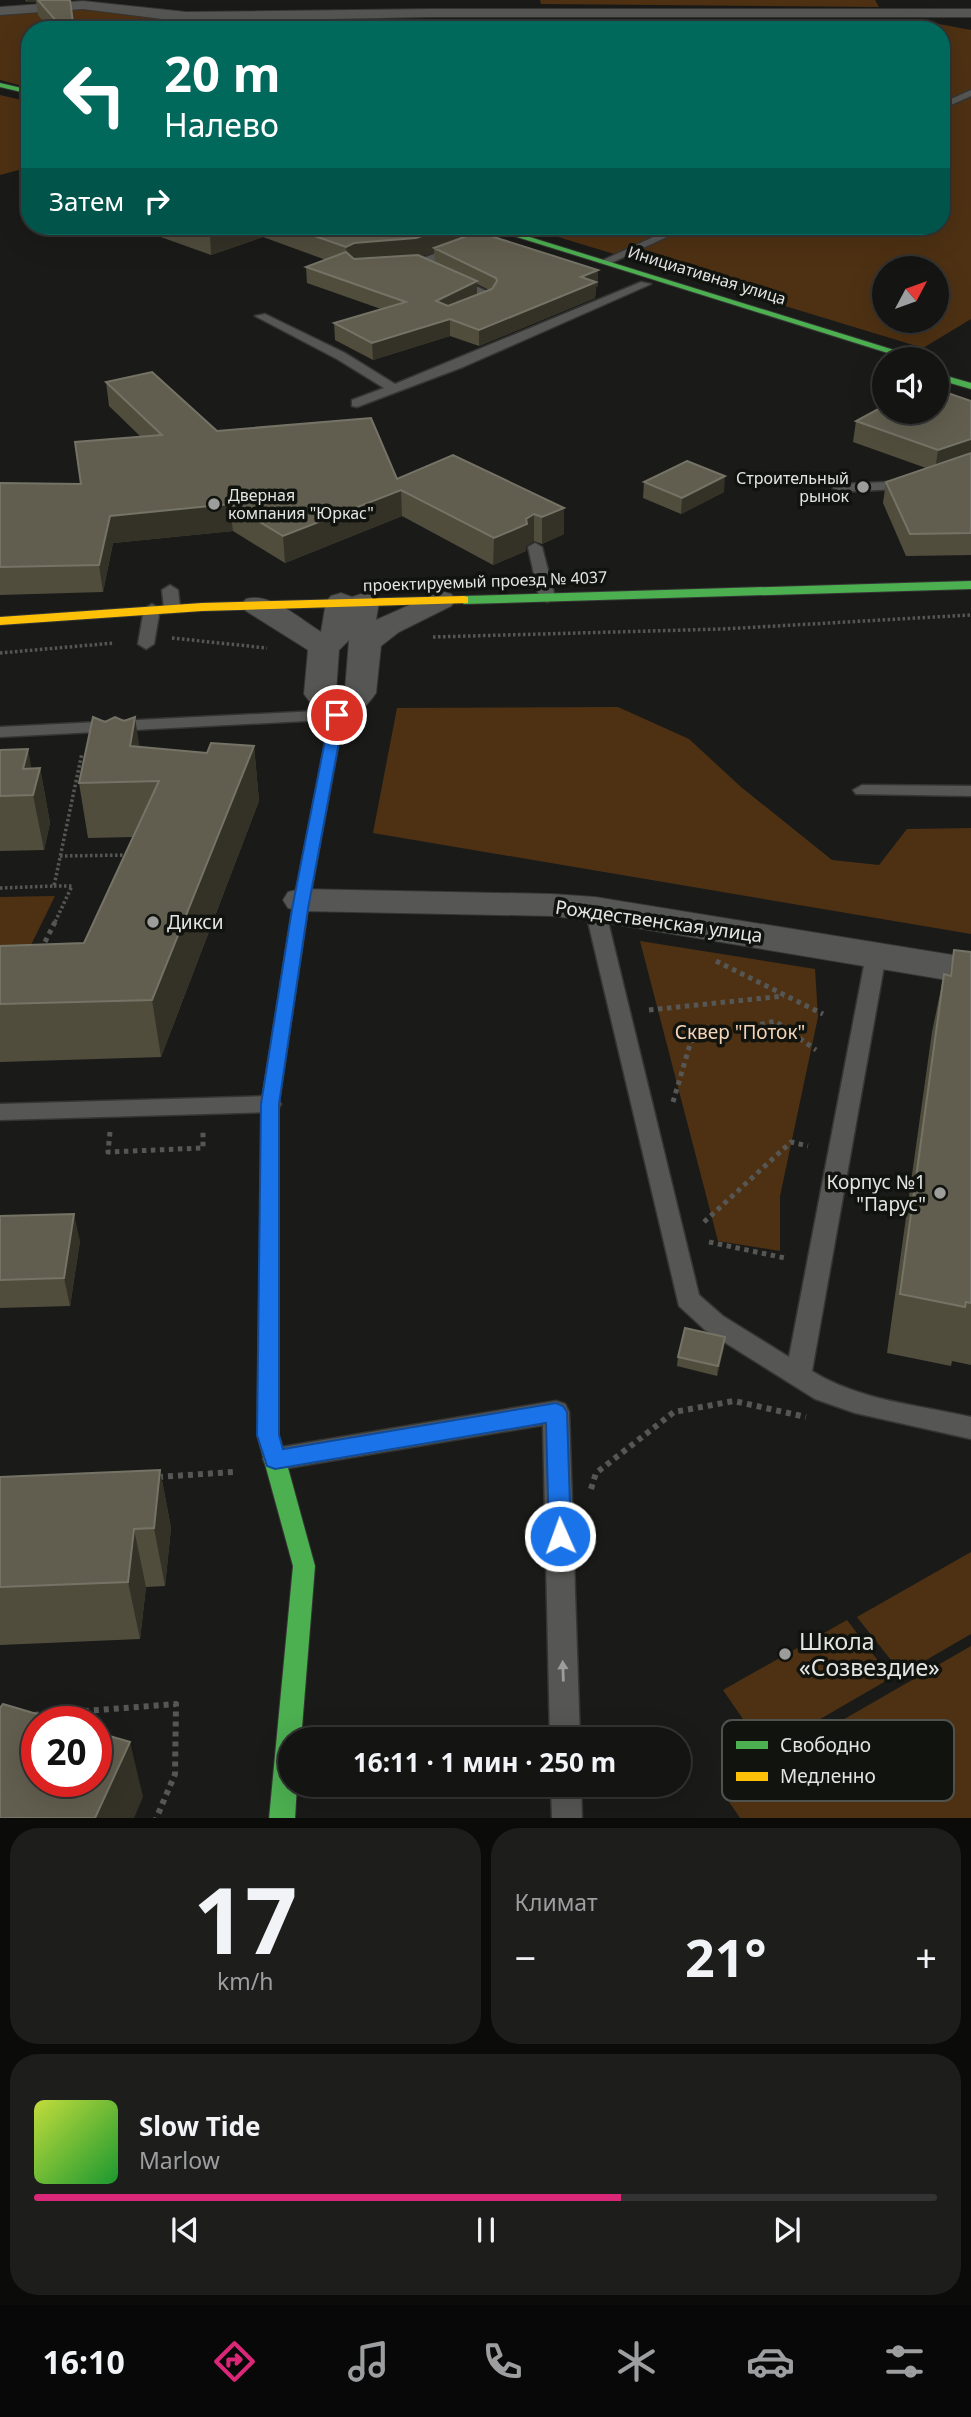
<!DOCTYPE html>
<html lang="ru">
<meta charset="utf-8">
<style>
body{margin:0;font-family:"Noto Sans",sans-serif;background:#1d1d1c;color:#f1f3f6;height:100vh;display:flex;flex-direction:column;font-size:26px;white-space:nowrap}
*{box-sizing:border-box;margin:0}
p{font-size:23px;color:#9d9ea0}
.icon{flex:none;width:38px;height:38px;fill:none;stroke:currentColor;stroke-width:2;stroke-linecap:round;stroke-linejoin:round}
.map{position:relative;height:1818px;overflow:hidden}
.panel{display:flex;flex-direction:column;gap:10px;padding:10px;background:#0b0b0a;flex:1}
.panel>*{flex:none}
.top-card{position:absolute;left:21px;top:21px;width:929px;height:214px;border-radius:28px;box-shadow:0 7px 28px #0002,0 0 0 2px #333;background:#00695c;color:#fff;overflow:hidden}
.needle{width:46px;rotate:49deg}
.tools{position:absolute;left:872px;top:256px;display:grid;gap:14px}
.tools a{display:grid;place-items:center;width:77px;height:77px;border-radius:50%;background:#141413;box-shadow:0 7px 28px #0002,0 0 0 2px #333;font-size:35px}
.speed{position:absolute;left:21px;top:1706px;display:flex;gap:14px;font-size:35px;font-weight:700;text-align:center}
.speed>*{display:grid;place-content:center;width:91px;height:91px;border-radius:50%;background:#141413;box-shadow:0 7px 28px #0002,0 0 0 2px #333;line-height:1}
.speed .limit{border:10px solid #d22;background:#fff;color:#111}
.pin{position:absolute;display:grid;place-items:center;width:60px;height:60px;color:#fff;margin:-30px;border:4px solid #fff;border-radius:50%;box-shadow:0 2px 7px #0007}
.me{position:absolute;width:77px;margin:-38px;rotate:358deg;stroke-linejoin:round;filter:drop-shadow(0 0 5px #0008)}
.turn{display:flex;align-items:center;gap:24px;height:147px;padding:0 28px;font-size:32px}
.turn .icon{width:91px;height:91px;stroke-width:2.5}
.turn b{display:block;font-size:49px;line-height:60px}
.then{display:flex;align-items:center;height:66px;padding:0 28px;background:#0003;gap:14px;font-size:26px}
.big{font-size:52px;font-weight:700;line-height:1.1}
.panel .tile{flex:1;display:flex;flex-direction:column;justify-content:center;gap:10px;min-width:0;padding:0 24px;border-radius:28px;background:#1d1d1c}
.panel .dial{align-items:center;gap:0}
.dial b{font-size:91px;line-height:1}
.song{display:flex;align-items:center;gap:21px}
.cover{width:84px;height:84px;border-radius:10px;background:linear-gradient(135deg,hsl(70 70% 55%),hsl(130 70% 35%))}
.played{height:7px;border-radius:4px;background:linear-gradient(90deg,#db2777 65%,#333 65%)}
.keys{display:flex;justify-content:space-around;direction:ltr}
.heat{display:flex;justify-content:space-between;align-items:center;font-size:38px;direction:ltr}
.panel .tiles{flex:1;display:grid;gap:10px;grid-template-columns:1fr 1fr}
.tile:last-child{grid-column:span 2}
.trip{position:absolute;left:278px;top:1727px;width:413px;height:70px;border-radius:35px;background:#141413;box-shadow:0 7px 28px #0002,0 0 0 2px #333;font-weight:700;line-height:70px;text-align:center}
.dock{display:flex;height:112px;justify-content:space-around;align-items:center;background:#080808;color:#9d9ea0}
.dock .icon{width:49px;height:49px}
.dock .selected{color:#db2777}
.dock b{font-size:32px;color:#f1f3f6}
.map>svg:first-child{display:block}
</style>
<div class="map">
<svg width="971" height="1819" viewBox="0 0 971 1819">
<rect width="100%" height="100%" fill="#1a1b19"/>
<g fill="#4e3113" fill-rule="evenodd">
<path d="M540,0H875L879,7L541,4Z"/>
<path d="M82,7L181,19L172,30H30V88L0,80V13Z"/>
<path d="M353,19H912L971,30V319L923,348L522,226H942V30H333ZM884,268H936V320H884Z"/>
<path d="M0,95L30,102V167L0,175Z"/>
<path d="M618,707L689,739L741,787L832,860L879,865L907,829L971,828V934L373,833L397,708Z"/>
<path d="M55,896L29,949L0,950V897Z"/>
<path d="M640,941L815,969L818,1017L780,1196V1251L718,1241Z"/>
<path d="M971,1552V1634L902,1674L857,1617Z"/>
<path d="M847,1620L891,1678L765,1751L723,1690Z"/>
<path d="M971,1646V1818H740L721,1790Z"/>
</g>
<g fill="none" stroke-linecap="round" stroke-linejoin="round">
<g stroke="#353634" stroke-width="3">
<g id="lane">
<path d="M971,90V96L942,109V103Z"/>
<path d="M677,226H690L609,264L599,262Z"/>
<path d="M453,247L462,249L428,264L493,294L491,303L471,308V304L483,297L417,266L418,260Z"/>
<path d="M641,282L651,284L463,367L357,407L352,406V400L384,388L337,359L255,316L265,314L345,353L395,384Z"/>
<path d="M911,481L916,482V488L840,492L833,488L840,484Z"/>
<path d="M535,543L542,547L555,597L552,600L547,602L539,597L528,547Z"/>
<path d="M170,585L178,590L180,608L172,613L164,608L162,590Z"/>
<path d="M152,604L160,609L154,644L146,649L138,644L144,609Z"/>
<path d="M337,710L345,715L343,719L0,737V727Z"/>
<path d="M862,785L971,786V796L856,794L853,790Z"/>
<path d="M595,903L605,909L699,1295L723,1316L789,1357L866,955L869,950H883L886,955L812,1371C858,1400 918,1405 971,1417V1439L855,1413L815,1399L705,1330L679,1306L585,909Z"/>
<path d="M270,1096L278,1099L281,1104L278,1109L270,1112L0,1120V1104Z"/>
<path d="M556,1401L565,1404L569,1412L580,1740H550L543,1425L276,1470L267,1467L263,1459L267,1451L276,1448Z"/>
<path d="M551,1785H581L582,1819H552Z"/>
</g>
</g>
<g stroke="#353634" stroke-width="2">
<g id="street">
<path d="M83,1L186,12L430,9H971V17H430L186,22L83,9L0,15V7Z"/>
<path d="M441,591L451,594L456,600L451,606L399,632L381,646L376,693C353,727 327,728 304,694L308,650L246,611L241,605L246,599C271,592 300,619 321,632L326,602L331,596L341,593L352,597L364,593L374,596L379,602L376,620ZM349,640L345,690L339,694L336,692L339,650Z"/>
<path d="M301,889L552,894L595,897L971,958V984L595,921L552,916L301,911L288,908L283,900L288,892Z"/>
</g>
</g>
<g stroke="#353634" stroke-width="2">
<g id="fast">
<path d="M0,83L30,90V94L0,87Z"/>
<path d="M482,226H494L923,359H907Z"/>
<path d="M936,373L971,383V389L936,379Z"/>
<path d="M971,581V589L464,604L458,600L464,596Z"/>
<path d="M270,1145L276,1147L279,1152V1435L315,1566L301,1740H290V1785H297L295,1819H269L293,1566L257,1435L261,1152L264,1147Z"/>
</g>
</g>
<g stroke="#353634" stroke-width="2">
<g id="slow">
<path d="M464,596L468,597V603L202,611L0,625V617L202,603Z"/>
<path d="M338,707L345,711L308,910L279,1104V1152L276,1157H264L261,1152V1104L292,910L331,711Z"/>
</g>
</g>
<g stroke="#565755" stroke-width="3.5" stroke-dasharray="2.5 2.5" stroke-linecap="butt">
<path d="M433,637L723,629L970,615"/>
<path d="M172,638L267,648"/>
<path d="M0,653L114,643"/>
<path d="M60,856L129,855"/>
<path d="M54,886H72L55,922"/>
<path d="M0,888L54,886L82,753"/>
</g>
<g stroke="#565755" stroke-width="5" stroke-dasharray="4.5 4.5" stroke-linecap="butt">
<path d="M41,950L56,920"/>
<path d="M716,961L823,1014"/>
<path d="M649,1010L784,996"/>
<path d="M673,1102L691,1041L775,1021L816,1050"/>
<path d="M110,1132L108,1152L203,1148V1132"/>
<path d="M704,1222L791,1142L808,1146"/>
<path d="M709,1242L785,1258"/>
</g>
<g stroke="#565755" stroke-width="6" stroke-dasharray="5 5" stroke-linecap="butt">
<path d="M158,1477L233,1472"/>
<path d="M591,1489L596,1473L674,1412L734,1401L806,1417"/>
<path d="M34,1715L176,1704L175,1774L156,1819"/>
</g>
<use href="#lane" fill="#565654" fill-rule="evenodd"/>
<use href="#street" fill="#565654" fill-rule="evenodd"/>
<use href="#fast" fill="#4caf50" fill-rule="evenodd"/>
<use href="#slow" fill="#ffc107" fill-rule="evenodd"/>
</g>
<g fill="#514d3d" fill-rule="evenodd">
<path d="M25,0H70L74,30H50L38,15L36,2H27Z"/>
<path d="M130,226H461V238L598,286L596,287L595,298L479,346L450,336L373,360L335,340L334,323L381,309L307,283L306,267L326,260L263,237L211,255ZM434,252L435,262L422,256ZM477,284L489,290L477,295Z"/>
<path d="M106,382L217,431L397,479L564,508V534L542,544L534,541L526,546V551L493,565L402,516L285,563L233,531L113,543L103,592L0,595V483L81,484L141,437L109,406Z"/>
<path d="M971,401V555L906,556L883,503L886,482L926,468L853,442L856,421Z"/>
<path d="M644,482L724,492L681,514L643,498Z"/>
<path d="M254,746L259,801L161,1057L0,1062V946L84,943L133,837L88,838L79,783L140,747L207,753Z"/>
<path d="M0,750L32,769L40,768L50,823L44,850L0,851Z"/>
<path d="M954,950L971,952V1365L952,1361L951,1366L887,1353L932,1032L944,974L949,975Z"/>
<path d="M0,1216L80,1241L70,1306L0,1308Z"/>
<path d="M724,1347L717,1376L677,1366L678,1357Z"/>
<path d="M160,1470L171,1528L165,1586L146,1587L140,1639L0,1645V1477Z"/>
</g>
<g fill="#343227">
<rect x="27" y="0" width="9" height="2"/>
<path d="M236,226H262L263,237L211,255L210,235Z"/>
<path d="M450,226H461V241L434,248V252L416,258L347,267L346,247L354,243Z"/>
<path d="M598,270V286L596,287L595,298L479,346V330L581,277Z"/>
<path d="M477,281V297L436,317V301Z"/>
<path d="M450,319V336L373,360L372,343Z"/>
<path d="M971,439V453L935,471L938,450Z"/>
<path d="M725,476L724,492L681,514L682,498Z"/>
<path d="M401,490L402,516L285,563L283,536Z"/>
<path d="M230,504L233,531L113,543L103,592L99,565L110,516Z"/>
<path d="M564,508V534L542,544V517Z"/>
<path d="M534,514V541L526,546V551L493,565L494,538Z"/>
<path d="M135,717L143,770L130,746Z"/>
<path d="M254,746L259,801L161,1057L152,1000Z"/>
<path d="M28,749L35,788L40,768L50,823L44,850L33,795L23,769Z"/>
<path d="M74,1214L80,1241L70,1306L64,1278Z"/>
<path d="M725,1337L724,1347L717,1376L718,1366Z"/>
<path d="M160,1470L171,1528L165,1586L154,1528Z"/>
<path d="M134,1529L146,1587L140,1639L128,1582Z"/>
<path d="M130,1742L143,1797L134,1818H95Z"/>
</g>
<g fill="#615e4f" stroke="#757366" stroke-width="2">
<path d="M38,0H70L74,30H64Z"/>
<path d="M184,226H236L210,235Z"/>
<path d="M286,226H450L416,238L354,243L346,247Z"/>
<path d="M478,232L598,270L581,277L596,282L479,330L450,319L372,343L334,323L406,302L306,267L346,252L354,259L418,255L477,281L436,301L448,306L492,289L497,281L496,278L434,248Z"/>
<path d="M152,372L217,431L371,418L397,479L453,455L564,508L542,517L534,514L526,519L527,524L494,538L401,490L283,536L230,504L110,516L99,565L0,567V483L81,484L75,442L162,435L106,382Z"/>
<path d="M936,389L971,401V439L938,450L856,421L884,406V411H936Z"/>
<path d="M971,453V533L910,534L886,482Z"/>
<path d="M687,461L725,476L682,498L644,482Z"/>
<path d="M93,717L105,722L115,717L124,721L135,717L130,746L207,753L211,743L254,746L152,1000L0,1004V946L84,943L159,781L79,783Z"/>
<path d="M28,749L23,769L40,768L33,795L0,796V750Z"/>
<path d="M954,950L971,952V1303L966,1302L965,1307L900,1294L944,974L951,976Z"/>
<path d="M74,1214L64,1278L0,1280V1216Z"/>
<path d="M685,1328L725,1337L718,1366L678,1357Z"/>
<path d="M160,1470L154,1528L134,1529L128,1582L0,1587V1477Z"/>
<path d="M3,1704L64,1722H37V1782H96V1732L130,1742L95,1818H0V1708Z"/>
</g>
<defs><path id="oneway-solid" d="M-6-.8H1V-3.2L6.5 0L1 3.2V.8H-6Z" transform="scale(1.75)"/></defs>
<use fill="#9d9e9b" href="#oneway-solid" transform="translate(563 1671) rotate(-92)"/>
<path fill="#1a73e8" stroke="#114b97" stroke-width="2" d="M337,711L344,715L308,909L279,1104V1435L283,1449L556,1403L563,1406L567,1412L571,1536L568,1544L560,1547L552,1544L549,1536L546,1423L275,1469L267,1466L257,1435L261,1104L292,909L330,715Z"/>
<g fill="#9d9e9c" stroke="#11130f" stroke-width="2.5">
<circle cx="863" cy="487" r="7"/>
<circle cx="214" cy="504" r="7"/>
<circle cx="153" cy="922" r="7"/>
<circle cx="940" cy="1193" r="7"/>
<circle cx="785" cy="1654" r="7"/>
</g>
<g text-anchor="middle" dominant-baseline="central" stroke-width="7" stroke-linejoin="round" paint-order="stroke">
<g font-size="16" fill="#e4e5e2" stroke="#11130f">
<text transform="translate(707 275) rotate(17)">Инициативная улица</text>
<text transform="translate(485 581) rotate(-2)">проектируемый проезд № 4037</text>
</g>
<g font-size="16" fill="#e4e5e2" stroke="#11130f" text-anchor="end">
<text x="849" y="478">Строительный<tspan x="849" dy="18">рынок</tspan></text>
<text x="228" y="495" text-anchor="start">Дверная<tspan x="228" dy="18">компания "Юркас"</tspan></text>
</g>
<g font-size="19" fill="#e4e5e2" stroke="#11130f">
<text transform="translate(659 921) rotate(8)">Рождественская улица</text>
</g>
<g font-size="19" fill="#e4e5e2" stroke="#11130f" text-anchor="start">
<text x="167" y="922">Дикси</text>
<text x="926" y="1182" text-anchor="end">Корпус №1<tspan x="926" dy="22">"Парус"</tspan></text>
</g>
<g font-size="19" fill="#f5d4b7" stroke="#11130f">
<text x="740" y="1032">Сквер "Поток"</text>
</g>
<g font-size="23" fill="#e4e5e2" stroke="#11130f" text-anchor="start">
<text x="799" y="1641">Школа<tspan x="799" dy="26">«Созвездие»</tspan></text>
</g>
</g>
<rect x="722" y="1720" width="232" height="81" rx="10" fill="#11130f" stroke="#50524e" stroke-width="2"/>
<rect x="736" y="1741" width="32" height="8" fill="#4caf50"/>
<rect x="736" y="1772" width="32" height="9" fill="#ffc107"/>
<g font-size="19" fill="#e4e5e2">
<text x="780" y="1752">Свободно</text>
<text x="780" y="1783">Медленно</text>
</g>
</svg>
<div class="tools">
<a><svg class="needle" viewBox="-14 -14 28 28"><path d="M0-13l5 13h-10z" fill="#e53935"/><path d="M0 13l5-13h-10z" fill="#9d9ea0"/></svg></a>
<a><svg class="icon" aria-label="sound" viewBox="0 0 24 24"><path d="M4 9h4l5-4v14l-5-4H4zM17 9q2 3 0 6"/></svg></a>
</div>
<div class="speed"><div class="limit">20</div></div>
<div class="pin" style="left:337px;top:715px;background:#d93025"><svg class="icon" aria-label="arrive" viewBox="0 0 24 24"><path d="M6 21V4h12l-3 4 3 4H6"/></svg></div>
<svg class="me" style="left:560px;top:1536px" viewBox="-20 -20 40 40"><circle r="17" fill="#1a73e8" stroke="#fff" stroke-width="3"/><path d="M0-11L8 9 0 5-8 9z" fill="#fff"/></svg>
<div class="trip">16:11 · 1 мин · 250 m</div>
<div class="top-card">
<div class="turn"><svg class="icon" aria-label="left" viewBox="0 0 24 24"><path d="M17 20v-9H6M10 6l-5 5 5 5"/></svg><div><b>20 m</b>Налево</div></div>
<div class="then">Затем<svg class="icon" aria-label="right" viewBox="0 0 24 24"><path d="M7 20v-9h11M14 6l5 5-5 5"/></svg></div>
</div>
</div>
<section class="panel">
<div class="tiles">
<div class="tile dial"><b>17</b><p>km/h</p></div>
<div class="tile"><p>Климат</p>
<div class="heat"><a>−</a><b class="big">21°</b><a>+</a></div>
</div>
<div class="tile">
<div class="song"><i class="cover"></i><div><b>Slow Tide</b><p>Marlow</p></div></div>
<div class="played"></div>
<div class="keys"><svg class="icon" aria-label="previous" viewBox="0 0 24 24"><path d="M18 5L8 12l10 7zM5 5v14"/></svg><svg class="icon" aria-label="pause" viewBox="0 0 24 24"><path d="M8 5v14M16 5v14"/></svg><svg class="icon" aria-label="next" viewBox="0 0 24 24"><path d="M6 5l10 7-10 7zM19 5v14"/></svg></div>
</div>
</div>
</section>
<nav class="dock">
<b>16:10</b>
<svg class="icon selected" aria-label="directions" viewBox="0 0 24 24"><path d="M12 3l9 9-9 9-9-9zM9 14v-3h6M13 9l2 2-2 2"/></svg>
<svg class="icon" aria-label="music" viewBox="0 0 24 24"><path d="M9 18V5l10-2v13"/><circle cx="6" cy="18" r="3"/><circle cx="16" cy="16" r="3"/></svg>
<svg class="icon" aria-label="phone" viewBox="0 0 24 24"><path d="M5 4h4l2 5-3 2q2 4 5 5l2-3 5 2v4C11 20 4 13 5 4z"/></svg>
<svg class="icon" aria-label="climate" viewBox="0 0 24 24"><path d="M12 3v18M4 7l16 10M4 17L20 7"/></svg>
<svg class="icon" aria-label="car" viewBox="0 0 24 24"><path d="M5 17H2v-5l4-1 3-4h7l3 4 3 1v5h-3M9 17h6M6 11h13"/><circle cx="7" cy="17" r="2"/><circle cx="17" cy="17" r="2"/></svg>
<svg class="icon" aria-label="filters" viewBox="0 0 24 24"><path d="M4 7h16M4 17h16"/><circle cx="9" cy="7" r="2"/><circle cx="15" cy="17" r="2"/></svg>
</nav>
